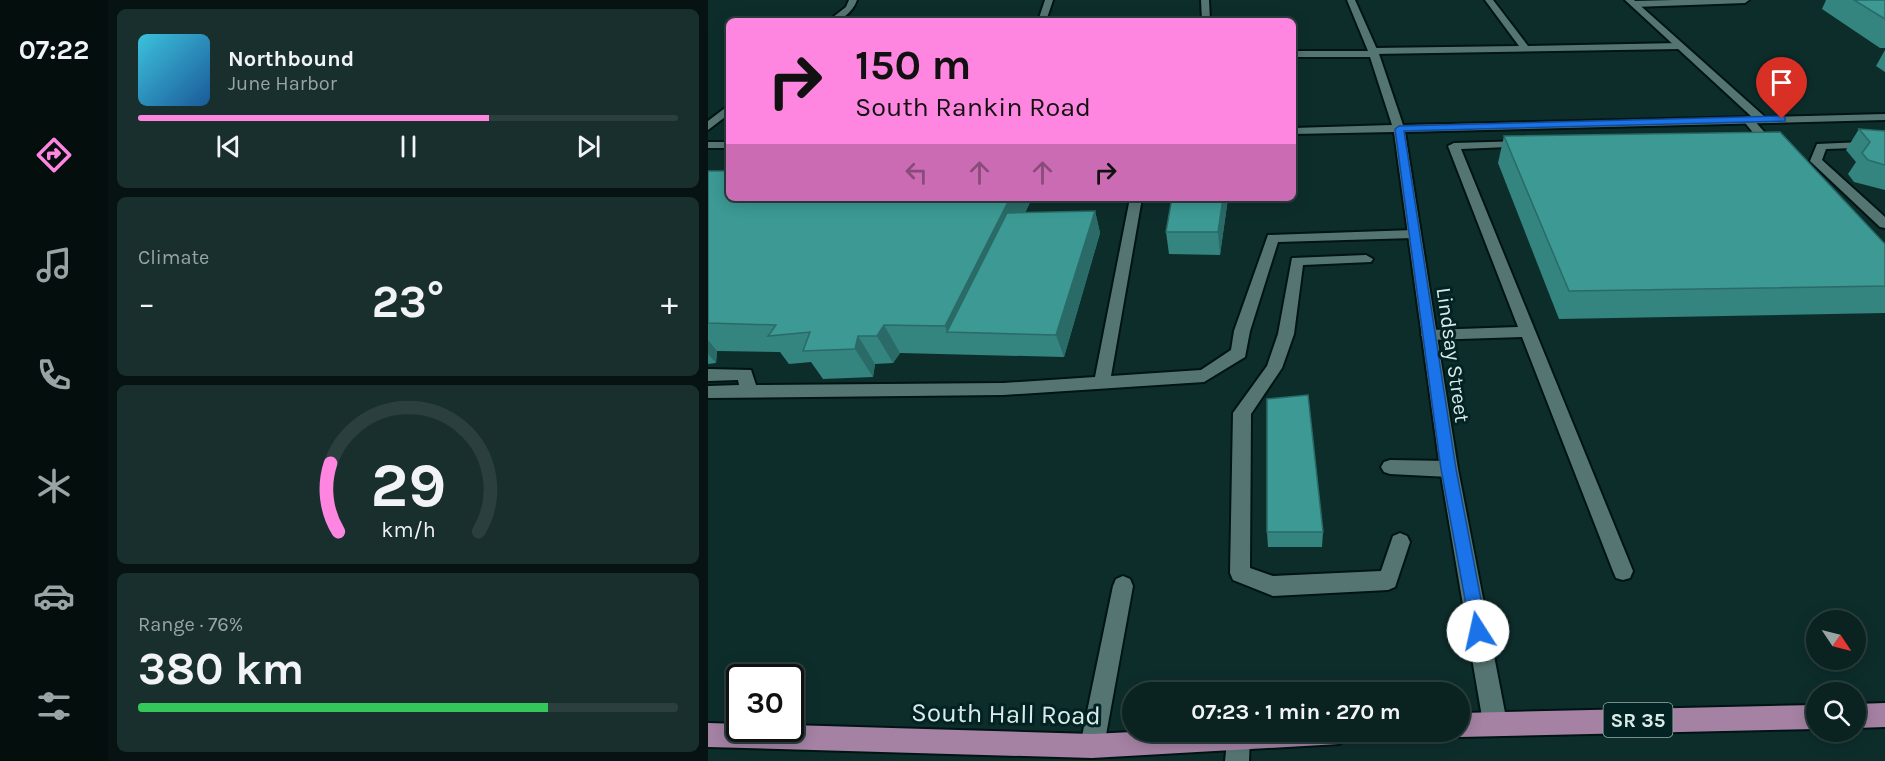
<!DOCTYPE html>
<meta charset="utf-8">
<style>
body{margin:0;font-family:Karla,sans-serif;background:#182f2d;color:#f1f3f6;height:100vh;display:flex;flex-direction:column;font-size:22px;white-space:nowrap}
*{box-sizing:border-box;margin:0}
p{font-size:20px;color:#99a4a5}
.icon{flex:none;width:33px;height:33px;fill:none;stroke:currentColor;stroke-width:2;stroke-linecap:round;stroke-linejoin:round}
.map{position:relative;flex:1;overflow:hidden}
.sheet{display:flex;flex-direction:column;gap:9px;padding:9px;background:#061312;width:600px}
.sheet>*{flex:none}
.hud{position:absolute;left:18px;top:18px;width:570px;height:183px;border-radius:9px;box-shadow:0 3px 15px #0003,0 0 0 2px #2a3f3e;background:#fe86e0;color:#111;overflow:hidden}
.needle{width:39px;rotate:125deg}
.fabs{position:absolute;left:1098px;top:610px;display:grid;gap:12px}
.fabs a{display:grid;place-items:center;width:60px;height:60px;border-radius:50%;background:#0a2220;box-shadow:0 3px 15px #0003,0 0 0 2px #2a3f3e;font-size:30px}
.speed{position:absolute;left:18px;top:664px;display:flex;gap:12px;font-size:30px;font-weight:700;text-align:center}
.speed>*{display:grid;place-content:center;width:78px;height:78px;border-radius:50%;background:#0a2220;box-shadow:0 3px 15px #0003,0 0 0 2px #2a3f3e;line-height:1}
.speed .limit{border:3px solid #111;border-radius:9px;background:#fff;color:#111}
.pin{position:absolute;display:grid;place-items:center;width:51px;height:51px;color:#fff;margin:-62px -26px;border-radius:50% 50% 50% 0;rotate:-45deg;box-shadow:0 0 6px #0007}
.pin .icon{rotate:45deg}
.me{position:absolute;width:66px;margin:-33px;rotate:350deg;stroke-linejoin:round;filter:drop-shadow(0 0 4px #0008)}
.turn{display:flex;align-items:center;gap:21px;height:126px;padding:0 30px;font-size:27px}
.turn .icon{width:78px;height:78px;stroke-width:2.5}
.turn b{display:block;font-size:42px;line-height:51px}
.lanes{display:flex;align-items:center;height:57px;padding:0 30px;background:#0003;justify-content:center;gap:30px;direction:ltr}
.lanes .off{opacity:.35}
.big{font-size:45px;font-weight:700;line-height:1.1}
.sheet .widget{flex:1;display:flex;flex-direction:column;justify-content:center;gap:9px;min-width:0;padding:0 21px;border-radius:9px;background:#182f2d}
.sheet .dial{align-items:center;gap:0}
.dial svg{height:156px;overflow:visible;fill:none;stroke:#2a3f3e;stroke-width:7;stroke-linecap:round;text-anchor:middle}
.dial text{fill:#f1f3f6;stroke:none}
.song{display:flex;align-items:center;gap:18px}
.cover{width:72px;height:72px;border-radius:9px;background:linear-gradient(135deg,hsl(190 70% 55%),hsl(210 70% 35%))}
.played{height:6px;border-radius:3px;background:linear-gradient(90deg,#fe86e0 65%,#2a3f3e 65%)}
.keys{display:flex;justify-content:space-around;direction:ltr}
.heat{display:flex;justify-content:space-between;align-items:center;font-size:33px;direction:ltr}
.charge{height:9px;border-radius:4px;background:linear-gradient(90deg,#34c759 76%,#2a3f3e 0)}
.trip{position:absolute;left:414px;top:682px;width:348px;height:60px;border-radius:30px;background:#0a2220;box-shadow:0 3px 15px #0003,0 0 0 2px #2a3f3e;font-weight:700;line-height:60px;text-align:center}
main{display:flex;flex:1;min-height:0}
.tabs{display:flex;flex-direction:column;width:108px;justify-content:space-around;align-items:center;background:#040e0d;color:#99a4a5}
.tabs .icon{width:42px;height:42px}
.tabs .current{color:#fe86e0}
.tabs b{font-size:27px;color:#f1f3f6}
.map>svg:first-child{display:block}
</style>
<main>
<nav class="tabs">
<b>07:22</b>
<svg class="icon current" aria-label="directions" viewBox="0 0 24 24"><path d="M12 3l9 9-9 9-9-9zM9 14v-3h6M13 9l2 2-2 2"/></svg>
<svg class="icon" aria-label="music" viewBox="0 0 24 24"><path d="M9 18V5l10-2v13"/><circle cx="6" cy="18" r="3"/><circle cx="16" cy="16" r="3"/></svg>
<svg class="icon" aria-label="phone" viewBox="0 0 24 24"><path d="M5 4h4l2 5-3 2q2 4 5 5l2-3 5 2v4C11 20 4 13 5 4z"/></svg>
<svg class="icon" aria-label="climate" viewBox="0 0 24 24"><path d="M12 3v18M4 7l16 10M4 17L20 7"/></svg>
<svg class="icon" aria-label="car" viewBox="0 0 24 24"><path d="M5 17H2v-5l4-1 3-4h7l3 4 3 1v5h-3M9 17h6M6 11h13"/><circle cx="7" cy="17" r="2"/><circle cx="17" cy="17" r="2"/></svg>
<svg class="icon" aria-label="filters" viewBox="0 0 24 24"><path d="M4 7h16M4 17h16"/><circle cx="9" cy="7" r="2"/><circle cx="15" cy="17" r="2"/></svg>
</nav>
<section class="sheet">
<div class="widget">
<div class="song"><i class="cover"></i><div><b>Northbound</b><p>June Harbor</p></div></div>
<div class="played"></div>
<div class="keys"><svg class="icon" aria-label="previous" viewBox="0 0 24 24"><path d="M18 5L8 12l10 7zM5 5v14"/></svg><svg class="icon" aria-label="pause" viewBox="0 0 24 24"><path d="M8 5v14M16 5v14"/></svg><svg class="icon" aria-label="next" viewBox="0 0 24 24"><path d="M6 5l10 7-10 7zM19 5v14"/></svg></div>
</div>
<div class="widget"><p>Climate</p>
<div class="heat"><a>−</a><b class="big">23°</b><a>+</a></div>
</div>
<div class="widget dial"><svg viewBox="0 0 100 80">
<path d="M14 69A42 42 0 1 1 86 69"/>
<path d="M14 69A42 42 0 0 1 10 34" stroke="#fe86e0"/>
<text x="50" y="56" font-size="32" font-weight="700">29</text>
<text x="50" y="72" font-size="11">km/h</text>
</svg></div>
<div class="widget"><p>Range · 76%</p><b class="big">380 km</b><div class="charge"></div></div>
</section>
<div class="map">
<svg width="1177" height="761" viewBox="0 0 1177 761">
<rect width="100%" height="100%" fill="#0d2d2b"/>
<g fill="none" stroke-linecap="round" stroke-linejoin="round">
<g stroke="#001413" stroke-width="4">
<g id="service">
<path d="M141,0H149C144,13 134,21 120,21L138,7Z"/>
<path d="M777,0H785L820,46L972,43L977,46L972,49L665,54L660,51L665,48L811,46Z"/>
<path d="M967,0H1041L1037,3L926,7L922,4L926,1Z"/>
<path d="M21,105V114L0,130V121Z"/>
<path d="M1039,116L1043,117L1060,136L1050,142L1044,139L1047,135L1034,119Z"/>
<path d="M817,141L823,144L821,146L753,149L925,571L922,578L915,580L908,578L905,571L814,337L721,340L716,339L713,335L716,331L721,330L810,327L740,146L746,143Z"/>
<path d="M1177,141V147L1118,149L1114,160L1177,217V228L1172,227L1102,161L1109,144Z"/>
<path d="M422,198H434L403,376L493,370L523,350L526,331L560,235L706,230L713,234L706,238L570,242L542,331L537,357L496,382L295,395L0,398V386L31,385L30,380L0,381V369L43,370L48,385L295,383L387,377Z"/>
<path d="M658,255L665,259L663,262L595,265L586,334L574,368L543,414L542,568L565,576L673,571L685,536L692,533L699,536L702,542L687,587L680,590L565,596L525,580L522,573L525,413L559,366L570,334L584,258Z"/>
<path d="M682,460L741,461L748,464L750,469L748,474L741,477L682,474L676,472L673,467L676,462Z"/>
<path d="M415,576L422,579L425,586L396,746L393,755L384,758L375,755L372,746L405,586L408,579Z"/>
<path d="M520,732H540L542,738L541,761H517Z"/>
</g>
</g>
<g stroke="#001413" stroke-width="4">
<g id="minor">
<path d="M337,0H345L338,21H330Z"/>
<path d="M493,0H501L502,21H494Z"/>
<path d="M639,0H647L671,54L695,125L1044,117L917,0H926L1057,117L1177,114V120L697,132L750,469L799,723L795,731L787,735L779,731L775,723L732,469L686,132L585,134V128L684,125L662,57H585V51H660Z"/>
<rect x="0" y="142" width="21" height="6"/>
</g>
</g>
<g stroke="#001413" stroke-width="4">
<g id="primary">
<path d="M1177,703V727L1148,728V704Z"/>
<path d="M1108,705V729L752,737L743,732H752V713Z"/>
<path d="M0,723L32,724V729H82V725L384,734L424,732H643L639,740L631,744L384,758L0,747Z"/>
</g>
</g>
<use href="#service" fill="#557573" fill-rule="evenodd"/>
<use href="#minor" fill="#557573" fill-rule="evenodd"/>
<use href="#primary" fill="#a582a4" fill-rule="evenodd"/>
</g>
<g fill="#34847f">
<path d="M1118,0H1177V48H1172L1114,9Z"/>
<path d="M1177,50V72L1168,66Z"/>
<path d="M1151,129L1177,131V190L1146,182L1140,174L1148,162L1138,150Z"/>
<path d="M796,136L1177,244V313L851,319L790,163Z"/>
<path d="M0,171L21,198H324L317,213L387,211L392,233L356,357L192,353L185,363L167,364L165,377L115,379L103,362L81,364L72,352L9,351L8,363L0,364Z"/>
<path d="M520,198L512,255L461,254L458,232Z"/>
<path d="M559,532H615L614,547H560Z"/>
</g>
<g fill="#2a6b68">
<path d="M302,198H324L261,332H239L237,326Z"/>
<path d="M515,198H520L512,255L510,232Z"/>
<path d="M387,211L392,233L356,357L348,335Z"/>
<path d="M176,325L192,353L185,363L169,336Z"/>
<path d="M150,336L167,364L165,377L147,349Z"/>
<path d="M0,340L9,351L8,363L0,354Z"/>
</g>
<g fill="#3c9994" stroke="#2a6b68" stroke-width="1.5">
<path d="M1146,0H1177V19Z"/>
<path d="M1151,129L1177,131V165L1160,160L1154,153L1162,142Z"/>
<path d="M1072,132L1177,244V286L861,291L796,136Z"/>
<path d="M0,171H21V198H302L237,326L176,325L169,336H150L147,349L95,351L102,332L60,336L68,325L0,323Z"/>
<path d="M464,198H515L510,232H458Z"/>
<path d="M387,211L348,335L239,332L299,213Z"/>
<path d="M600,395L615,532H559V399Z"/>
</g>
<path fill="#1a73e8" stroke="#114b97" stroke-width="1.5" d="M1074,116L1077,117V121L696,131L748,469L779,631L777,637L770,639L764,637L733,469L687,129L691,126Z"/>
<g text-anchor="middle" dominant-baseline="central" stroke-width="6" stroke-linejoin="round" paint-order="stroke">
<rect fill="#032322" stroke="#9aafae" stroke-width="1.5" x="895.5" y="703" width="69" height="34" rx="4.5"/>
<g font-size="20" font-weight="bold" fill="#daebea">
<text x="930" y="720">SR 35</text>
</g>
<g font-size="21" fill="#daebea" stroke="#032322">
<text transform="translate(745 355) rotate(82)">Lindsay Street</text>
</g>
<g font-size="26" fill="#daebea" stroke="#032322">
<text transform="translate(298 714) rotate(1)">South Hall Road</text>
</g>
</g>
</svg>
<div class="fabs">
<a><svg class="needle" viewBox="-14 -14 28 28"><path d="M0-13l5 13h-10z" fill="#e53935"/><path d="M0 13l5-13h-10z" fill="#99a4a5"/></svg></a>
<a><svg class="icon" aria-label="search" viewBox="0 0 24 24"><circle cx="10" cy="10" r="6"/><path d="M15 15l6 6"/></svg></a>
</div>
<div class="speed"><div class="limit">30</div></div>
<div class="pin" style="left:1074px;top:119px;background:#d93025"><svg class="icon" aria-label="arrive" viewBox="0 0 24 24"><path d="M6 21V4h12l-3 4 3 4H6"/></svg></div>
<svg class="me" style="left:770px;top:631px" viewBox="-20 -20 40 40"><circle r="19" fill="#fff"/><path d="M0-13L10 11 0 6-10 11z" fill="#1a73e8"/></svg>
<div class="trip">07:23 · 1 min · 270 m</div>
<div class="hud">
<div class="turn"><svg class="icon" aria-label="right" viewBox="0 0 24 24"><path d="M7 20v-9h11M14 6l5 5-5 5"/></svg><div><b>150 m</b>South Rankin Road</div></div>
<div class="lanes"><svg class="icon off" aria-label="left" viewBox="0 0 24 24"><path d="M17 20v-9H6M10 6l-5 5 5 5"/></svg><svg class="icon off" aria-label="ahead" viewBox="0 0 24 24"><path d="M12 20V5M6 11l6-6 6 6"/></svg><svg class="icon off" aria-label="ahead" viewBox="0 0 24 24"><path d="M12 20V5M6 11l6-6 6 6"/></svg><svg class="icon" aria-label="right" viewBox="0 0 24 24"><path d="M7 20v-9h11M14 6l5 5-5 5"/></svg></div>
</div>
</div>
</main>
